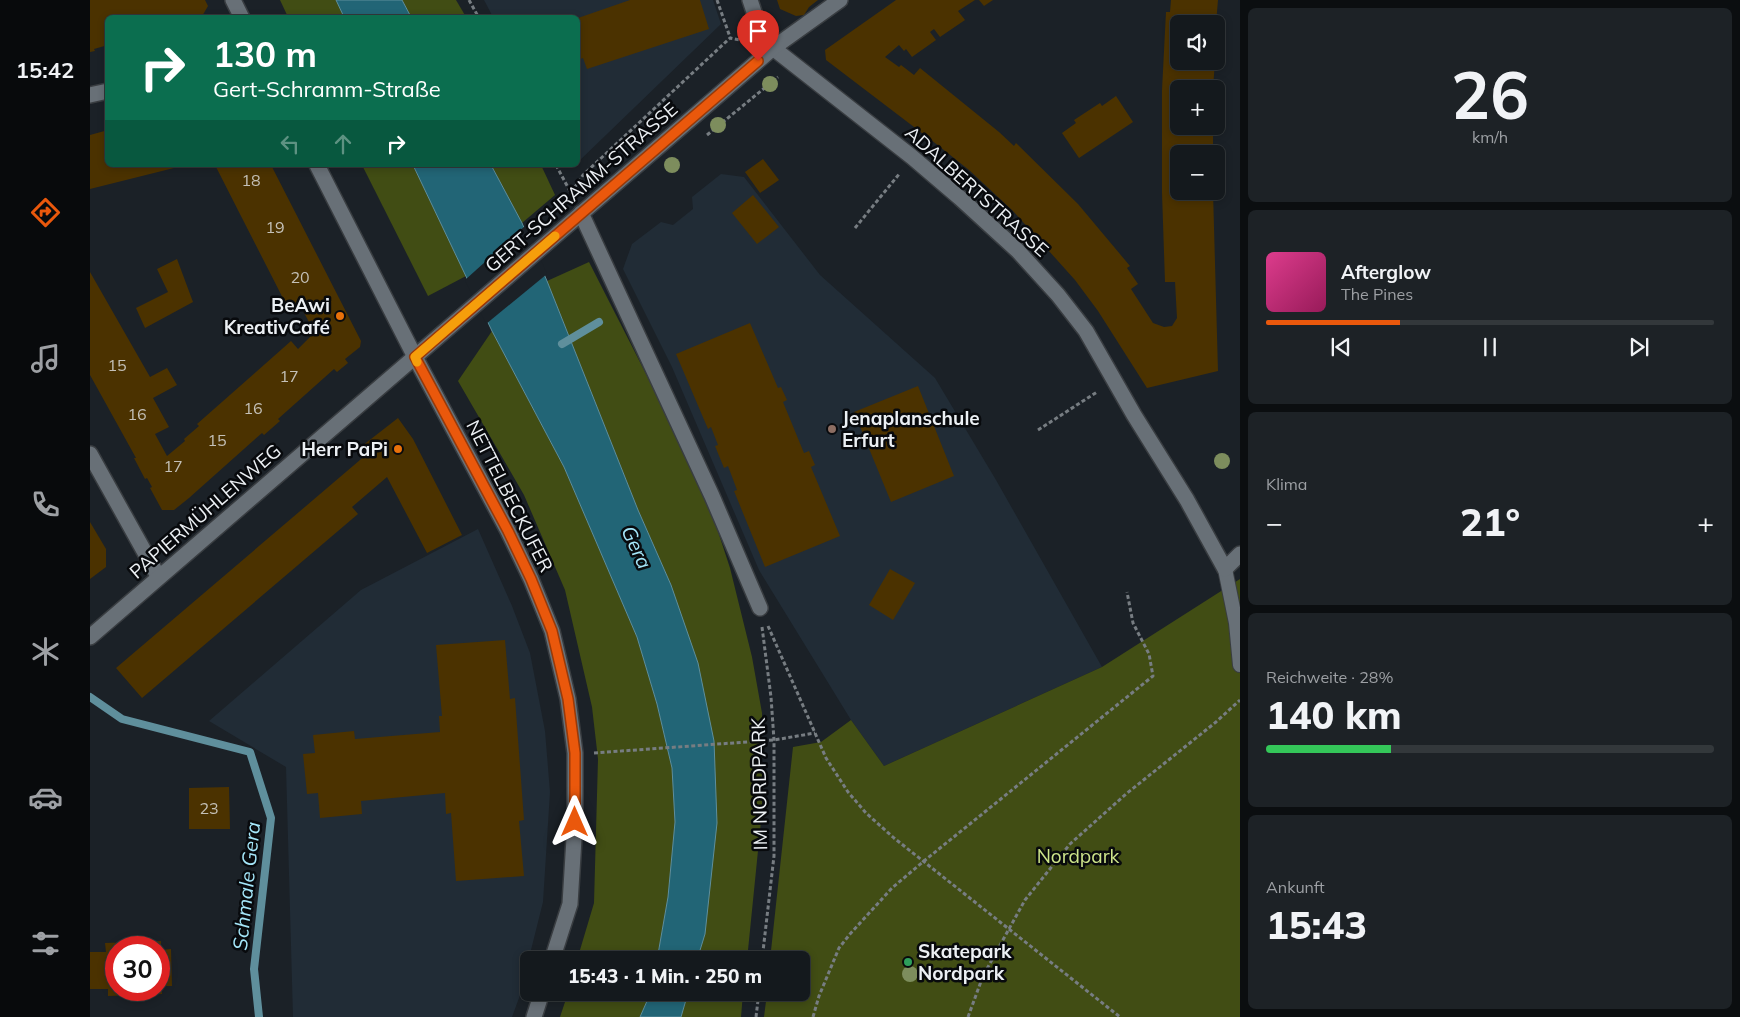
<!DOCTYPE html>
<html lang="de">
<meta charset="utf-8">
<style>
body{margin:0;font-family:Mulish,sans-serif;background:#1d2226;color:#f1f3f6;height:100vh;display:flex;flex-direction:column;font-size:19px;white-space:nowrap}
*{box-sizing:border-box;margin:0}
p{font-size:16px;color:#9da0a4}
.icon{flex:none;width:28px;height:28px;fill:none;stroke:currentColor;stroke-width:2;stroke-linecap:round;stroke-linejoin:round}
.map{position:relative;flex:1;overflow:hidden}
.panel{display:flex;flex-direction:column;gap:8px;padding:8px;background:#0b0e10;width:500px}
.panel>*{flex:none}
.guide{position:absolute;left:15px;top:15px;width:475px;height:152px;border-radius:8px;box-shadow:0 2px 8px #0003,0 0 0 1px #33383b;background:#0b6e4f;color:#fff;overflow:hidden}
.tools{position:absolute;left:1080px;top:15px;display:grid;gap:10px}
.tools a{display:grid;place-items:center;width:55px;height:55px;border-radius:8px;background:#14191d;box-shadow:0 2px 8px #0003,0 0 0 1px #33383b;font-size:25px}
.speed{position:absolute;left:15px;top:936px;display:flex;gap:10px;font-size:25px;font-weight:700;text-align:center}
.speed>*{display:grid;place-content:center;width:65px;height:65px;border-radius:50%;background:#14191d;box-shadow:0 2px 8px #0003,0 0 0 1px #33383b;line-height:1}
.speed .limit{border:8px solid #d22;background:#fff;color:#111}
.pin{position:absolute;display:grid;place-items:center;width:42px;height:42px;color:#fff;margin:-51px -21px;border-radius:50% 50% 50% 0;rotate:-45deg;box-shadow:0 0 5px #0007}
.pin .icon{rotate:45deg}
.me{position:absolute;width:55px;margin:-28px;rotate:0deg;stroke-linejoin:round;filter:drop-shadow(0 0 4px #0008)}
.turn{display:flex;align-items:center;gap:18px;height:105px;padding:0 25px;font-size:22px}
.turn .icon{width:65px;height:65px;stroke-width:2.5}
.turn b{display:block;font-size:35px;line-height:42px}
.lanes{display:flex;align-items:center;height:48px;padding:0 25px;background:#0003;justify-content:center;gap:25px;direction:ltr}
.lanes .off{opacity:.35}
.big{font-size:38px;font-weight:800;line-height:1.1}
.panel .tile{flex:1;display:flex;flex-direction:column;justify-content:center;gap:8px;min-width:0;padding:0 18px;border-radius:8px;background:#1d2226}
.panel .dial{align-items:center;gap:0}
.dial b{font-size:65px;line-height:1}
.song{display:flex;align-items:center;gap:15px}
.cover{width:60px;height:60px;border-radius:8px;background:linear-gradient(135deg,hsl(330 70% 55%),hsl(330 70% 35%))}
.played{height:5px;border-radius:2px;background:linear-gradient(90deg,#ea580c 30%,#33383b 30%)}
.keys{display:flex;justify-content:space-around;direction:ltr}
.heat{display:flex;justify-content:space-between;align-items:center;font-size:28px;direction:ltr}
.charge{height:8px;border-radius:4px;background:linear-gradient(90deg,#34c759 28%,#33383b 0)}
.trip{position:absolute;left:430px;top:951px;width:290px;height:50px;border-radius:8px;background:#14191d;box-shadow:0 2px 8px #0003,0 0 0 1px #33383b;font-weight:800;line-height:50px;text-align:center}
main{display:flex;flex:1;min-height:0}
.menu{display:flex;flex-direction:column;width:90px;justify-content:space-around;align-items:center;background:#080a0c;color:#9da0a4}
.menu .icon{width:35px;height:35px}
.menu .selected{color:#ea580c}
.menu b{font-size:22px;color:#f1f3f6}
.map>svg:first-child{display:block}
</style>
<main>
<nav class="menu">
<b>15:42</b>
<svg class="icon selected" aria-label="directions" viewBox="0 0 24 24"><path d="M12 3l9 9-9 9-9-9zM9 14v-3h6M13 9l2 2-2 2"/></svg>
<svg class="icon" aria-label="music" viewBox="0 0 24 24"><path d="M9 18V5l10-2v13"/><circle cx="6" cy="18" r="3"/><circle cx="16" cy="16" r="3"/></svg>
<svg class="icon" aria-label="phone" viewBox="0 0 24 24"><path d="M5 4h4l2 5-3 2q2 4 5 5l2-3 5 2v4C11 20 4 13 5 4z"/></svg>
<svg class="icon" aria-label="climate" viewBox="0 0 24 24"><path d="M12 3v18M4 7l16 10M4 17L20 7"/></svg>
<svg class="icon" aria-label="car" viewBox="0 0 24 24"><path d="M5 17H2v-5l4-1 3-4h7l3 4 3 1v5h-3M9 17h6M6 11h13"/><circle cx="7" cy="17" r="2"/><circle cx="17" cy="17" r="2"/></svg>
<svg class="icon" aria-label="filters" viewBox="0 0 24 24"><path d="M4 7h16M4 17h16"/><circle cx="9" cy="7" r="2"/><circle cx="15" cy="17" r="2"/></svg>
</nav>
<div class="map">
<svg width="1150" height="1017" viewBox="0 0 1150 1017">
<rect width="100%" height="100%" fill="#1b2127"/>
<g fill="#212c36">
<path d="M394,0H623L631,24L488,162V18L403,17Z"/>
<path d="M631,174L654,177L730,275L845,378L906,480L1012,667L794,766L761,720L669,570L582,367L533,269L542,244L571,222L583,225L603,209L602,197Z"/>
<path d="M388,529L422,606L440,653L455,731L460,792L453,902L429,998L422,1017H203L196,767L119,721L271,590Z"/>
</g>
<g fill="#414d14">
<path d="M190,0H246L254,17H198Z"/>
<path d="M312,0H366L376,17H321Z"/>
<path d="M272,165H323L376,276L338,296Z"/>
<path d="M401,165H451L465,195L432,223Z"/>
<path d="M499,262L580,421L620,507L640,568L662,657L672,713V811L657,960H607L615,933L581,585L548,510L457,281Z"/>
<path d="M402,331L474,467L547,637L567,704L582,768L585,822L578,897L567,960H487L504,903L508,759L502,707L475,590L434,495L368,381Z"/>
<path d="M1150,579V1017H674L677,993L711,992V960H680L703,747L731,742L761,720L794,766L1012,667Z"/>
<path d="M478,993H561L550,1017H470Z"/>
<path d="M598,993H653L651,1017H591Z"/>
</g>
<g fill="#226576" stroke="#5f8f9c">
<path d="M246,0H312L321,17H254Z"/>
<path d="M323,165H401L432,223L457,281L548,510L581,585L608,663L624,741L627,823L615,934L607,960H567L578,897L585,822L582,768L567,704L547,637L474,467L402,331Z"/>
<path d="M561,992L598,993L591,1017H550Z"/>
</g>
<path fill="#1b2127" d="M436,225L457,274L396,324L375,280Z"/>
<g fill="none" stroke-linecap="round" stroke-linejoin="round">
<g stroke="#5f8f9c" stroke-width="8">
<path d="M472,344L509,322"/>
<path d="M0,697L32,719L160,752L181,818L164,969L169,1017"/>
</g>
</g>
<g fill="#4b3200" fill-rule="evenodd">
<path d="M0,0H115L118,6L111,18H18V45L4,49L5,51L0,52Z"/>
<path d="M540,0H610L619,29L497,69L493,58L488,60V18Z"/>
<path d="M687,0H728L719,7L714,15L706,16L690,9Z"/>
<path d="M806,0H885L868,11L875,20L850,37L844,29L840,32L846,40L822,57L816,49L814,51L809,45L795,57L809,67L811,65L824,75L830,68L909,132L924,146L926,143L988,204L1040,266L1037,268L1048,284L1041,289L1063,323L1074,327L1082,326L1087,318L1085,282H1075L1072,193V90L1076,12H1080L1081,0H1128L1126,24H1089V61H1125L1123,89H1089V126H1123V154H1089V191H1123L1128,371L1057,388L1008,311L985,280L923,211L879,170L845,143L736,60L735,50Z"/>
<path d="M889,0H903L894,6Z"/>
<path d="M1026,96L1043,122L989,158L972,133L986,123L984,120L1010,103L1012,106Z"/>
<path d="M18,130V165L92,166L0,189V135Z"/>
<path d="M673,159L689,180L670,193L655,172Z"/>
<path d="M125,165H181L271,341L270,347L255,359L258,363L247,372L244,369L188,419L190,421L174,435L172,433L99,498L84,510H72L60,488L62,487L57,478L55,479L44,458H46L0,375V272L60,377L77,368L87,385L63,398L79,427L65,434L77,456L95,441L94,439L109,426L107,424L201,341L208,349L220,337L221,329L224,327L222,320L219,322L212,309L201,314Z"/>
<path d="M663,195L689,227L667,244L642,213Z"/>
<path d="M87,259L103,302L55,328L46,308L78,292L67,269Z"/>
<path d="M660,323L688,388L691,387L697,400L693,402L714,453L719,451L725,465L721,467L750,536L675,567L644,491L647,490L638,466L634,468L625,446L628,445L621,427L618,429L586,354Z"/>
<path d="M828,386L864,476L801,502L764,412Z"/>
<path d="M308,418L323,439L372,535L337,553L297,477L262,507L268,514L52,698L26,668L277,454L272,446Z"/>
<path d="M0,522L16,549V567L0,579Z"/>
<path d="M800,569L825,583L803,620L779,605Z"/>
<path d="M415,640L420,699L425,698L434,820L429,821L434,876L366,881L361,813L356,814L355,793L271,801L272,814L230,818L228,793L217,794L213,754L225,753L223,735L264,731L265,739L350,732L349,716H352L346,645Z"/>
<path d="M139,787L140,829H99V788Z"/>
<path d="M71,941V950L81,949L82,986H72V994L18,996V989H0V952H16L15,943ZM26,948H69V990H26Z"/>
</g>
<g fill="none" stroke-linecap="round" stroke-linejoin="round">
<g stroke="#393d41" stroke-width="16">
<path id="lane" d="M1135,569L1146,623L1150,665"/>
</g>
<g stroke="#393d41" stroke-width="18">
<g id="street">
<path d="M143,0L152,18"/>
<path d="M660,0L667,21L683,48L822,157L870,198L928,251L968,295L996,331L1044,415L1097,500L1135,569L1150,554"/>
<path d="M0,95L18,91"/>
<path d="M227,165L325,357L418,531L441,579L462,631L478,699L485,753V822L480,904L462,960"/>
<path d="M491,213L622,496L670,608"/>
<path d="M0,454L68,576"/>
<path d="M0,637L683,48L750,0"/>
<path d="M444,1017L452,992"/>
</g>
</g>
<g stroke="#777d82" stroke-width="3" stroke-dasharray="4 2.5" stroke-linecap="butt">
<path d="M379,0L389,18"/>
<path d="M627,0L640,37"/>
<path d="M617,135L688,77"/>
<path d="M466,165L481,193"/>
<path d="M481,193L493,175L640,38L655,41"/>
<path d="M765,228L810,173"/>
<path d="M948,430L1007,392"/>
<path d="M678,626L736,758L758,792L776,813L804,838L1030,1017"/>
<path d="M672,627L681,697L684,740V856L672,960"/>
<path d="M504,753L684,740L725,733"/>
<path d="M666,1017L669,992"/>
<path d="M723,1017L729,996L749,948L760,934L802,888L834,861L1063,676L1059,654L1043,623L1037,592"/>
<path d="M878,1017L893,976L935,900L980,844L1036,794L1126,722L1150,700"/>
</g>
<use href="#lane" stroke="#687077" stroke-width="14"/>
<use href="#street" stroke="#687077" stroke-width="15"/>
</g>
<g fill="#7d8d5d">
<circle cx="680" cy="84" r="8"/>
<circle cx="628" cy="125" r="8"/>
<circle cx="582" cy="165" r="8"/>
<circle cx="1132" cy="461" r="8"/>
<circle cx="820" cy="974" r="8"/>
</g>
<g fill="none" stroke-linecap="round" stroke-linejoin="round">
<g stroke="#983908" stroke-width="12">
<path id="route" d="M485,822V753L478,699L462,631L441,579L418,531L325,357L668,61"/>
</g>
<use href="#route" stroke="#ea580c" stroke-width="9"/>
<path stroke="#f59e0b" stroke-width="9" d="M327,362L325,357L465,236"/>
</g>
<g fill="#e8710a" stroke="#080a0d" stroke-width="2">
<circle cx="250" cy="316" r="5"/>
<circle cx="308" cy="449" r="5"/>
</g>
<circle fill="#8d6e63" stroke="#080a0d" stroke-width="2" cx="742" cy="429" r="5"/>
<circle fill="#2e9e5b" stroke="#080a0d" stroke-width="2" cx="818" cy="962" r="5"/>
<g text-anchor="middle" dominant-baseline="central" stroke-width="5" stroke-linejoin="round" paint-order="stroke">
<g font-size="16" fill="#c4c0b7">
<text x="161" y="180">18</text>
<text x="185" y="227">19</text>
<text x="210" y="277">20</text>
<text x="27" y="365">15</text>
<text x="199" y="376">17</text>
<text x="163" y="408">16</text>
<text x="47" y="414">16</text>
<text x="127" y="440">15</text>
<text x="83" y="466">17</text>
<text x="119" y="808">23</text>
</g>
<g font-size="19" fill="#ecf0f4" stroke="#080a0d">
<text transform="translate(491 187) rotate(-41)">GERT-SCHRAMM-STRASSE</text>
<text transform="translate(887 191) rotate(42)">ADALBERTSTRASSE</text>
<text transform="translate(420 496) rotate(63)">NETTELBECKUFER</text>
<text transform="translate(115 511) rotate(-41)">PAPIERMÜHLENWEG</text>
<text transform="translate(669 784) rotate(-91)">IM NORDPARK</text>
</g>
<g font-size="19" font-weight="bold" fill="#ecf0f4" stroke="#080a0d" text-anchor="end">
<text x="240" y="305">BeAwi<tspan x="240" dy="22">KreativCafé</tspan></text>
<text x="752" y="418" text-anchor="start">Jenaplanschule<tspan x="752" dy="22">Erfurt</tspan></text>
<text x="298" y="449">Herr PaPi</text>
<text x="828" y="951" text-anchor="start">Skatepark<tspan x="828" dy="22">Nordpark</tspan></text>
</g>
<g font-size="19" fill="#cee58a" stroke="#080a0d">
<text x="988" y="856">Nordpark</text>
</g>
<g font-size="20" font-style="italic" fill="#a5e7fa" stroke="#080a0d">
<text transform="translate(547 547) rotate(65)">Gera</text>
<text transform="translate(156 886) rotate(-84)">Schmale Gera</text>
</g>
</g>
</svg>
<div class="tools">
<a><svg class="icon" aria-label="sound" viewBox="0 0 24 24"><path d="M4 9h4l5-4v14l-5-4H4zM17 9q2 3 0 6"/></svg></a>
<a>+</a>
<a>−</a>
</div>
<div class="speed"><div class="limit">30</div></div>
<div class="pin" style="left:668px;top:61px;background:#d93025"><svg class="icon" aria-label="arrive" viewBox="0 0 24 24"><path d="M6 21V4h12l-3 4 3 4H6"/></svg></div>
<svg class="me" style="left:485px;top:822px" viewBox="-20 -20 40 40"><path d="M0-17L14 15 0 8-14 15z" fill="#ea580c" stroke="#fff" stroke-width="4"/></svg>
<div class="trip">15:43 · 1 Min. · 250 m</div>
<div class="guide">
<div class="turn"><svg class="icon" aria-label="right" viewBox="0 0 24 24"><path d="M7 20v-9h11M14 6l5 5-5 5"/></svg><div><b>130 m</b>Gert-Schramm-Straße</div></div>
<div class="lanes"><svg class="icon off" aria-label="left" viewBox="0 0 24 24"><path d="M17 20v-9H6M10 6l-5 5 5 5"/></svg><svg class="icon off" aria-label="ahead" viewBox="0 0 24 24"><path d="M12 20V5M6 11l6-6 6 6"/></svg><svg class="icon" aria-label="right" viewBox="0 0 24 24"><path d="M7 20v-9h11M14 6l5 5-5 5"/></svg></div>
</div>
</div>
<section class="panel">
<div class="tile dial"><b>26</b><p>km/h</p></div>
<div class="tile">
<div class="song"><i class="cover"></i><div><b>Afterglow</b><p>The Pines</p></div></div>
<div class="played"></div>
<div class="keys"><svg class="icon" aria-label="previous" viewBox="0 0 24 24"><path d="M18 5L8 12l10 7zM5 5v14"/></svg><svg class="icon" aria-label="pause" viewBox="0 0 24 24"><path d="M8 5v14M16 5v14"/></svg><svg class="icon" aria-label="next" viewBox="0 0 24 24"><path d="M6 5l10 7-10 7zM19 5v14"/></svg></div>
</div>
<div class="tile"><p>Klima</p>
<div class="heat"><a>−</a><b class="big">21°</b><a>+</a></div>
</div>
<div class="tile"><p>Reichweite · 28%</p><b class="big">140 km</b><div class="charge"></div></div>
<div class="tile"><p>Ankunft</p><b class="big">15:43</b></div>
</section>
</main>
